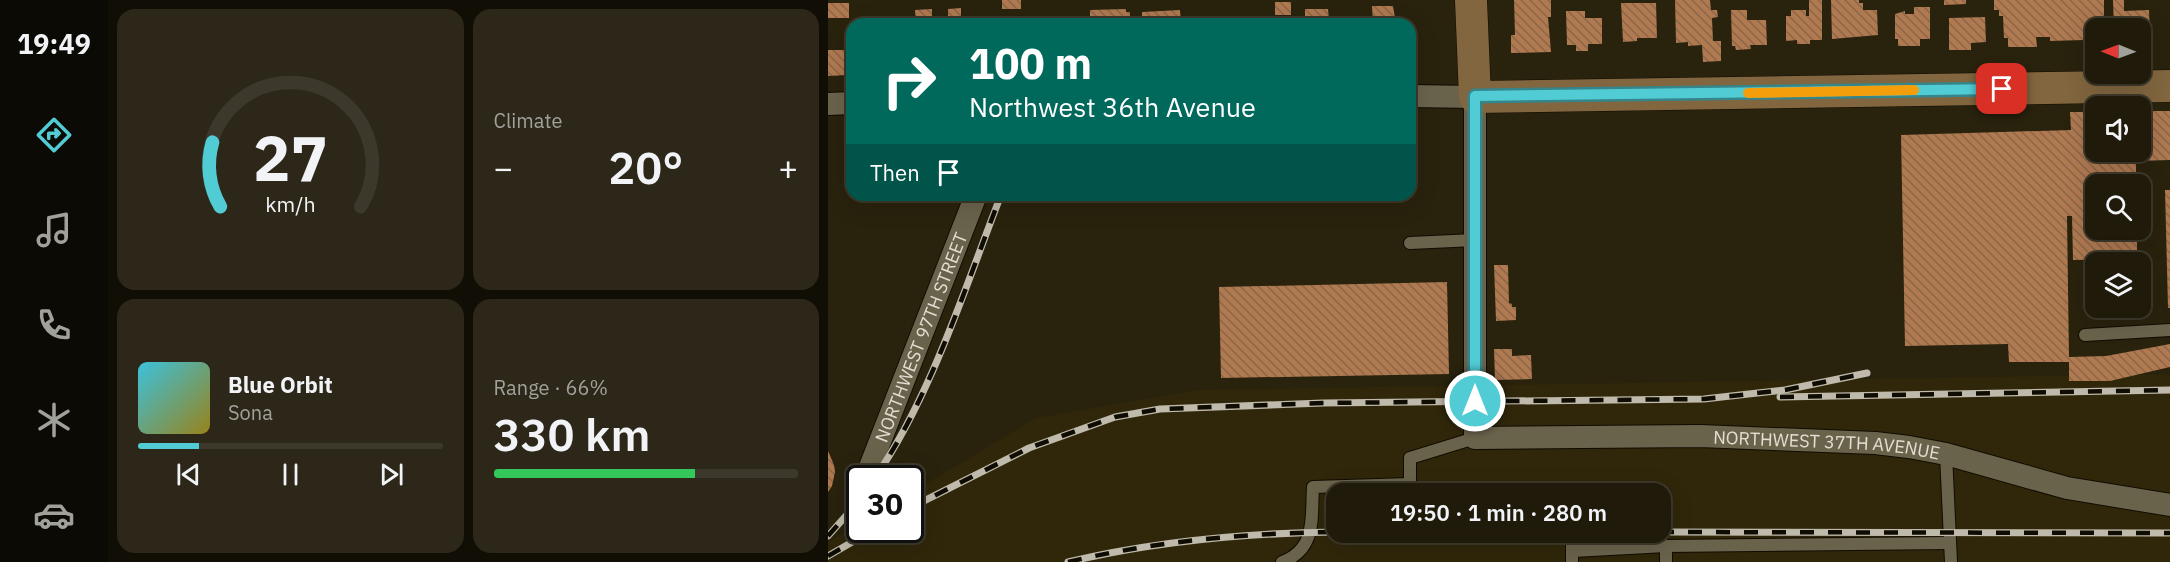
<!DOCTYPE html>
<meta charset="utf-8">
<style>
body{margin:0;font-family:"IBM Plex Sans",sans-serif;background:#2c2718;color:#f1f3f6;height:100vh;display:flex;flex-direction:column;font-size:22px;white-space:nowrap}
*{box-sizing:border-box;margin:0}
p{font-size:20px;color:#a1a19c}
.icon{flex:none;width:33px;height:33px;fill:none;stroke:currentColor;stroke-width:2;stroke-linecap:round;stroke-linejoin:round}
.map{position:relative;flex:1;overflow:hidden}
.side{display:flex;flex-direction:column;gap:9px;padding:9px;background:#110e06;width:720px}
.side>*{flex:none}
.banner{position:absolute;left:18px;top:18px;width:570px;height:183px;border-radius:18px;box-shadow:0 6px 24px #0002,0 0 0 2px #3c382b;background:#00695c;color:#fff;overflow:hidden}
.needle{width:39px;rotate:271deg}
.tools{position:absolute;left:1257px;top:18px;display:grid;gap:12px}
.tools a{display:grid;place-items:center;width:66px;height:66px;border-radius:12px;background:#1f1a0a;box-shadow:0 6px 24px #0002,0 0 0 2px #3c382b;font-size:30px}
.speed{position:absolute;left:18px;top:465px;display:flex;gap:12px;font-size:30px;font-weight:700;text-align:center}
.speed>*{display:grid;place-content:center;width:78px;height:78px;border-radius:50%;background:#1f1a0a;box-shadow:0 6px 24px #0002,0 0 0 2px #3c382b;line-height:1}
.speed .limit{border:3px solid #111;border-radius:9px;background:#fff;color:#111}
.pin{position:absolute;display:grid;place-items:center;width:51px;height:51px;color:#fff;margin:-26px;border-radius:12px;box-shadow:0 3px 9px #0006}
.me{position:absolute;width:66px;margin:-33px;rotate:0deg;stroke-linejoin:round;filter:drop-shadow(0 0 4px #0008)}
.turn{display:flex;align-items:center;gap:21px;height:126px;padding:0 24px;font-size:27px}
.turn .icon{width:78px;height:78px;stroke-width:2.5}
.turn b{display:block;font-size:42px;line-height:51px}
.then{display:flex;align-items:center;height:57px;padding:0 24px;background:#0003;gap:12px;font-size:22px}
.big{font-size:45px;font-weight:600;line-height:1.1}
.side .card{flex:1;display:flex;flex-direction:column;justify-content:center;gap:9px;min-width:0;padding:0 21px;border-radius:18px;background:#2c2718}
.side .dial{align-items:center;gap:0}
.dial svg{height:156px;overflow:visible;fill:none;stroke:#3c382b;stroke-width:7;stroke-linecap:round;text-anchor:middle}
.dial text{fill:#f1f3f6;stroke:none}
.song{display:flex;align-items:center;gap:18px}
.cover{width:72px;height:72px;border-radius:9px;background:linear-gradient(135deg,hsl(190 70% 55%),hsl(50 70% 35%))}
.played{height:6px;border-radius:3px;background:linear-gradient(90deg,#51ccd5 20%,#3c382b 20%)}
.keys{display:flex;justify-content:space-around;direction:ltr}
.heat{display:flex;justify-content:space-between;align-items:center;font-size:33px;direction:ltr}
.charge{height:9px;border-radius:4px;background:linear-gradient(90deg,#34c759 66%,#3c382b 0)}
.side .tiles{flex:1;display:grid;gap:9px;grid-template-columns:repeat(2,1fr)}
.trip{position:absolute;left:498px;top:483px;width:345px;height:60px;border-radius:18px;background:#1f1a0a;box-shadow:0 6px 24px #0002,0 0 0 2px #3c382b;font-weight:600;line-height:60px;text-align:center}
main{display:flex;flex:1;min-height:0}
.dock{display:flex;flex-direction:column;width:108px;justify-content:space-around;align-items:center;background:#0c0a04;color:#a1a19c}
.dock .icon{width:42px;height:42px}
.dock .active{color:#51ccd5}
.dock b{font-size:27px;color:#f1f3f6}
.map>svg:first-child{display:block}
</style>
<main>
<nav class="dock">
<b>19:49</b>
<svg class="icon active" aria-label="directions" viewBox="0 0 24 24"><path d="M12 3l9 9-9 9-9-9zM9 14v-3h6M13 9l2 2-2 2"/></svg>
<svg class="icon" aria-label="music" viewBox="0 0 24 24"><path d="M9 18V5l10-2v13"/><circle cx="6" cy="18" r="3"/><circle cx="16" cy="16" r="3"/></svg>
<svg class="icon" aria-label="phone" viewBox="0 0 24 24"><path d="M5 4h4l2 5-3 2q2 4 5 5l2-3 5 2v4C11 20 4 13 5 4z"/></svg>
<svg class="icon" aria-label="climate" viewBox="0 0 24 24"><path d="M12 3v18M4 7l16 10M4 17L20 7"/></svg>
<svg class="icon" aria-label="car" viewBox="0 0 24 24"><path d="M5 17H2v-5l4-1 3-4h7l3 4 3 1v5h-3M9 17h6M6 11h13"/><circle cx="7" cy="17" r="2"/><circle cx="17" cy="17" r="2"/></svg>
</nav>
<section class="side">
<div class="tiles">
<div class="card dial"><svg viewBox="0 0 100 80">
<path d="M14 69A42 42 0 1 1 86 69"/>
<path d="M14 69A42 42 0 0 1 10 36" stroke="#51ccd5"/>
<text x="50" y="56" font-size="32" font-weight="700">27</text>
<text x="50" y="72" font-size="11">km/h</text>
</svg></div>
<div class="card"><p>Climate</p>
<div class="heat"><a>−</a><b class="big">20°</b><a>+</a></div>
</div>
<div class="card">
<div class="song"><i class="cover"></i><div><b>Blue Orbit</b><p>Sona</p></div></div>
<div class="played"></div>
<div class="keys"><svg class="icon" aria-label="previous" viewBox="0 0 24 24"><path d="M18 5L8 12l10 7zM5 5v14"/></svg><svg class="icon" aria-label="pause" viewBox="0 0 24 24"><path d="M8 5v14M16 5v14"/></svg><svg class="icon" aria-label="next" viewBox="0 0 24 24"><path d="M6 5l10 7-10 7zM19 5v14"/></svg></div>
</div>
<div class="card"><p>Range · 66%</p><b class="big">330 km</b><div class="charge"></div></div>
</div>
</section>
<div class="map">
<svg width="1342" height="562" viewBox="0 0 1342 562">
<defs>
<pattern id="building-back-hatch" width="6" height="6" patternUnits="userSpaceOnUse" patternTransform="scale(1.5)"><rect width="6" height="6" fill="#b07950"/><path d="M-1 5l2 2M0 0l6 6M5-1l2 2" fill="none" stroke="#8a664a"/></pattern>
</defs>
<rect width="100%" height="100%" fill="#29220d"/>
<path fill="#30270a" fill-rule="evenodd" d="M1342,374V562H0V542L31,523L32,530H82L83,493L208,418L370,390ZM508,494H832V532H508Z"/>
<g fill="url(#building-back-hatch)">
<rect x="174" y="0" width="19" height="9"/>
<path d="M686,0H723V17H720L723,52L683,53V35H687Z"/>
<path d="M847,0H882L883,10H889L890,17L884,18L885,41H893V61L875,62L874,45L860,46V42L848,43Z"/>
<path d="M981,0H994V40H982V44H969V40L958,41V16H963V10H978V16H981Z"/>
<path d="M1003,0H1031V3H1035V10H1049L1050,35L1004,39Z"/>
<path d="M1116,0H1138V4L1116,5Z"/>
<path d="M1166,0H1276V28H1268V32L1255,33L1256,40L1222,41V37H1208L1209,47H1180V38H1176L1175,16H1171V10H1166Z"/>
<path d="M1285,0H1296V11L1321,10L1322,36H1312V28H1286Z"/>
<rect x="447" y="2" width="16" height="13"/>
<rect x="0" y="3" width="21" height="15"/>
<path d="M793,3H828L829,38H809V41L795,42Z"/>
<path d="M544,6H565L568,24H545Z"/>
<path d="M1086,7H1102V39H1092V46H1070V39H1067V14L1077,11V14H1086Z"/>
<path d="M133,8V24H109V16H120V9Z"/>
<path d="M104,9V24H88L87,10Z"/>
<path d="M298,9V12H302V16H298V24H251V20H262V10Z"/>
<path d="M477,9H500L501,19L517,18V24H477Z"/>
<path d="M352,10L353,24H314V12Z"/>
<path d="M903,10H919V20H938L939,45H922L923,49L908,50L907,46H904Z"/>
<path d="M738,11H757V18H774V44H760V51H748V45H739Z"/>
<path d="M1157,17L1158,42L1143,43V50H1121V18Z"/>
<rect x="172" y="18" width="17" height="6"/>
<path d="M228,18V24H208V19Z"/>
<path d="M0,50H20V75L0,76Z"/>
<path d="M1312,111H1342V160L1308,161V184H1268V230H1309V259L1245,260L1244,216H1239L1241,357L1278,356L1342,344V367L1282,381H1241V362H1181L1180,344L1077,346L1073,135L1243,130L1242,112H1268V152H1312Z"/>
<path d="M1337,190H1342V308H1340Z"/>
<path d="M666,265H680L681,303L684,304V307H688V320L668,321Z"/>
<path d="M619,282L621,374L393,378L391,287Z"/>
<path d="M666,349H684V356L703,355L704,379L667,380Z"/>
<path d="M0,451L6,465L7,472L4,486L0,492Z"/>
</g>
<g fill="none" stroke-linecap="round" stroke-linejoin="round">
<g stroke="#110c00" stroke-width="14">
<g id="lane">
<path d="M582,243L647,240"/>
<path d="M1257,335L1342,330"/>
<path d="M1118,454L1123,562"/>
<path d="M791,494L799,493"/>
<path d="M744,532V562"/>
<path d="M745,551L838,546L1122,543"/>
<path d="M454,562C489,549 483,518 485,487L582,484V458L647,438"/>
<path d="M838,562V546"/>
</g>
</g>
<g stroke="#110c00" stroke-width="24">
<g id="street">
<path id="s1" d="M582,96L647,97V438L872,436L1047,443L1081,447L1118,454L1239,488L1342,505"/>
<path d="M0,104L24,103"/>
<path id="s2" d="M34,478L42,467L148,195"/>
</g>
</g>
<g stroke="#110c00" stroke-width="33">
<path id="secondary" d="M643,0L647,97L1342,86"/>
</g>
<use href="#lane" stroke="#6a634c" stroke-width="12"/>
<use href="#street" stroke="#6a634c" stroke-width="22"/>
<use href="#secondary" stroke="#81663f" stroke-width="32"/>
<g stroke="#bfbaab" stroke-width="7">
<g id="rail">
<path d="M952,397L1342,390"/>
<path d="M47,478C104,394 136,290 173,195"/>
<path d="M82,508L201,448L287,417L332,409L495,403L876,399L957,390L1039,373"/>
<path d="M832,532L1342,533"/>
<path d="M0,536L32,500"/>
<path d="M0,556L45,530"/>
<path d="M240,562C328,541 419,533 508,532"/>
</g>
</g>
<use href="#rail" stroke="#0f0c04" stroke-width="4.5" stroke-dasharray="14" stroke-linecap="butt"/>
</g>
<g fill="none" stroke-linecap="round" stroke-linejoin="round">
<g stroke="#35858a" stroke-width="15">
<path id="route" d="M647,401V96L1174,89"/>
</g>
<use href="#route" stroke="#51ccd5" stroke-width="10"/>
<path stroke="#f59e0b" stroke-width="10" d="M920,93L1086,90"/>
</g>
<g text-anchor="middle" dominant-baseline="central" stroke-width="6" stroke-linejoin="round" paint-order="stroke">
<g font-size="18" fill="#e2ded1" stroke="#0f0c04">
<text stroke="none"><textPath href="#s2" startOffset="153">NORTHWEST 97TH STREET</textPath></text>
<text stroke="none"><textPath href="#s1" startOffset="758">NORTHWEST 37TH AVENUE</textPath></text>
</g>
</g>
</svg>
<div class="tools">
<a><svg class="needle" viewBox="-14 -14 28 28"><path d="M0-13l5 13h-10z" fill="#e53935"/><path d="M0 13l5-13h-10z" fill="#a1a19c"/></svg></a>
<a><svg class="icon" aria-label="sound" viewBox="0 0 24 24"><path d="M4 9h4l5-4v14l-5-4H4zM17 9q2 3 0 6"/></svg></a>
<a><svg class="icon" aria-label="search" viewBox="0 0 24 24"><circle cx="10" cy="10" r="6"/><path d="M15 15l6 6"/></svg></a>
<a><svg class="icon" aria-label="layers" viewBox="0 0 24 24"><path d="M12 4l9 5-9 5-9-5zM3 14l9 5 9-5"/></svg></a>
</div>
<div class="speed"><div class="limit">30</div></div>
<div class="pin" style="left:1174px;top:89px;background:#d93025"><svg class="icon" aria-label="arrive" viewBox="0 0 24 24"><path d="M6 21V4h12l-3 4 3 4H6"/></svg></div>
<svg class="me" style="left:647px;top:401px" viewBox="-20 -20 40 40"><circle r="17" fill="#51ccd5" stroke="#fff" stroke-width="3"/><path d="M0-11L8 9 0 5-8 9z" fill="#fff"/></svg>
<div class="trip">19:50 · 1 min · 280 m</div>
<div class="banner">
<div class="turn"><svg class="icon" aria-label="right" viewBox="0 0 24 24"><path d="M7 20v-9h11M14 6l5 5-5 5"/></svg><div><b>100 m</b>Northwest 36th Avenue</div></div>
<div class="then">Then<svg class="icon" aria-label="arrive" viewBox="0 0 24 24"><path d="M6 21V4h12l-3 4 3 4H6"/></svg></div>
</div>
</div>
</main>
